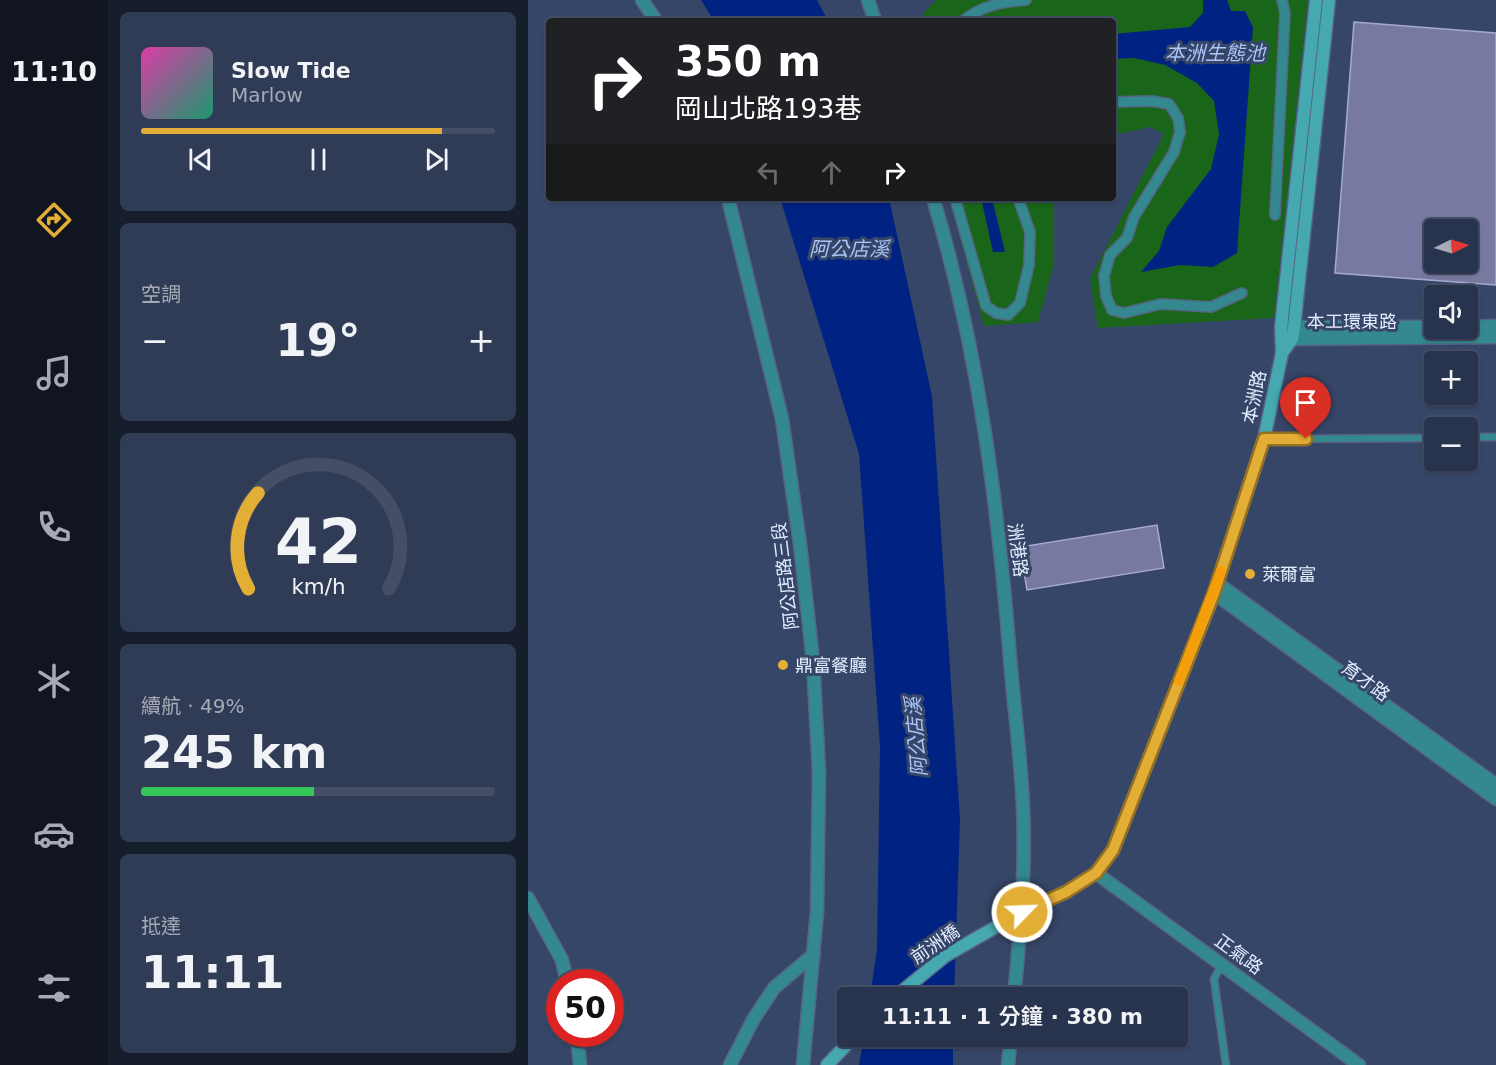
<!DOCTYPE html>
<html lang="zh-TW">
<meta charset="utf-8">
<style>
body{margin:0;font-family:"DejaVu Sans","Noto Sans TC",sans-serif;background:#303c55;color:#f1f3f6;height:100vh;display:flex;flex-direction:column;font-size:22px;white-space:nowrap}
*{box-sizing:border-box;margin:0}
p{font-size:20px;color:#a5aab6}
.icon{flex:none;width:33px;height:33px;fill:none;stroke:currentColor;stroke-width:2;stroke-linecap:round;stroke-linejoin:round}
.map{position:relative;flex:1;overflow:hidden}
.drawer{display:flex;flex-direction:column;gap:12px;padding:12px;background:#161d2b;width:420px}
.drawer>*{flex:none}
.top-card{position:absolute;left:18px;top:18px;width:570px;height:183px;border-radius:6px;box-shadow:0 2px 4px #0004,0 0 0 2px #444f66;background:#202124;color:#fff;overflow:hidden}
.needle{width:39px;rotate:85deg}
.fabs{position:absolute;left:896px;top:219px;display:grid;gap:12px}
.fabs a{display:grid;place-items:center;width:54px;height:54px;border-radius:6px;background:#28344e;box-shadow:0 2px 4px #0004,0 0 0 2px #444f66;font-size:30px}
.speed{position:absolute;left:18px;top:969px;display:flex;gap:12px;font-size:30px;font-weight:700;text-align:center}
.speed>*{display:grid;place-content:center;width:78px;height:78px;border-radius:50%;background:#28344e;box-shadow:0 2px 4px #0004,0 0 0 2px #444f66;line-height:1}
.speed .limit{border:9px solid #d22;background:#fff;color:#111}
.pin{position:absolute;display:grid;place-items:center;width:51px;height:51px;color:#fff;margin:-62px -26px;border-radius:50% 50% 50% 0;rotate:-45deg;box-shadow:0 0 6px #0007}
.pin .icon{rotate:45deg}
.me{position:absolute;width:66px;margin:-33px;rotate:66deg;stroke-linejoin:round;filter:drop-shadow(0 0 4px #0008)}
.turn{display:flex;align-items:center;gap:21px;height:126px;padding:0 30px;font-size:27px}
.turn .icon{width:78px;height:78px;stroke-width:2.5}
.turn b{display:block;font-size:42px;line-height:51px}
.lanes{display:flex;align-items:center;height:57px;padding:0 30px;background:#0003;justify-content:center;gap:30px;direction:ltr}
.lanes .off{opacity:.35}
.big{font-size:45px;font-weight:600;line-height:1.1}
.drawer .tile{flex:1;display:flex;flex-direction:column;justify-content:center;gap:9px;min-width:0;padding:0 21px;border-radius:9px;background:#303c55}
.drawer .dial{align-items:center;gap:0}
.dial svg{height:156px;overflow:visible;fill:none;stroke:#444f66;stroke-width:7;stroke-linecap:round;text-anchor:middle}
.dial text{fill:#f1f3f6;stroke:none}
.song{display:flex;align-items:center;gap:18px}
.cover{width:72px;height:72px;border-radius:9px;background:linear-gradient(135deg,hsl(320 70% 55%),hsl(160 70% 35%))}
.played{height:6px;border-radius:3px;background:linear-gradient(90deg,#e3ae35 85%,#444f66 85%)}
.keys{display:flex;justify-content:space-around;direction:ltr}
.heat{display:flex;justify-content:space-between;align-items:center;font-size:33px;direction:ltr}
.charge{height:9px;border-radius:4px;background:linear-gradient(90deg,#34c759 49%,#444f66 0)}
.trip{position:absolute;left:309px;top:987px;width:351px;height:60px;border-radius:6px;background:#28344e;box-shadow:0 2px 4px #0004,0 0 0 2px #444f66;font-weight:600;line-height:60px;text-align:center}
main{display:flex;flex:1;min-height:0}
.menu{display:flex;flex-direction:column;width:108px;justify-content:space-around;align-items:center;background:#10151f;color:#a5aab6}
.menu .icon{width:42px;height:42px}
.menu .on{color:#e3ae35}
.menu b{font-size:27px;color:#f1f3f6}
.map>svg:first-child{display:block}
</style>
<main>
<nav class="menu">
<b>11:10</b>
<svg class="icon on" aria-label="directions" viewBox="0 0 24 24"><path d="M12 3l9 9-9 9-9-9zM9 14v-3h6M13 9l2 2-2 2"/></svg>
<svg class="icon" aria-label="music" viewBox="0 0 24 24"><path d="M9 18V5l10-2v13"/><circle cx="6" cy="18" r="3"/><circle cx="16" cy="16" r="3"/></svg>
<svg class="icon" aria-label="phone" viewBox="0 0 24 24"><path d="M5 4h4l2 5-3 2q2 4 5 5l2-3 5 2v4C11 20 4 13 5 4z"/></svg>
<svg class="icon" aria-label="climate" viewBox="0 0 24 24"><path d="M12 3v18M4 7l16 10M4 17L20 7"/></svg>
<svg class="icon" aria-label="car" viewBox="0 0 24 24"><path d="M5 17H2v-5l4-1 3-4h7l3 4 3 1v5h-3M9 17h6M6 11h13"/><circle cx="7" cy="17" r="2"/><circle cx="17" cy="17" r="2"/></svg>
<svg class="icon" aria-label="filters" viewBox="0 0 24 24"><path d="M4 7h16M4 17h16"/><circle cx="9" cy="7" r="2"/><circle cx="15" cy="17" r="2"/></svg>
</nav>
<section class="drawer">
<div class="tile">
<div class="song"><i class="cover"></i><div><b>Slow Tide</b><p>Marlow</p></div></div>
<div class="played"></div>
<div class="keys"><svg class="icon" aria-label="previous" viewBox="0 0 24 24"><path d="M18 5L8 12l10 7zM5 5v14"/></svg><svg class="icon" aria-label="pause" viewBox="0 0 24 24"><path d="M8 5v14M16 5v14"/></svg><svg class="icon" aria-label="next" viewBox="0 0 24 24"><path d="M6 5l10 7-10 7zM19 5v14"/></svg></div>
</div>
<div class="tile"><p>空調</p>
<div class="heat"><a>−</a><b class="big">19°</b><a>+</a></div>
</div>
<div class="tile dial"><svg viewBox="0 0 100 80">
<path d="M14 69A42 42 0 1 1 86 69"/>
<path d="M14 69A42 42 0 0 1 19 20" stroke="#e3ae35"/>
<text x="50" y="56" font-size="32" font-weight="700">42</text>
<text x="50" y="72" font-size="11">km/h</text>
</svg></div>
<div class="tile"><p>續航 · 49%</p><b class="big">245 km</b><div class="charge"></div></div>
<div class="tile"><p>抵達</p><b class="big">11:11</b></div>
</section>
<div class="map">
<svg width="968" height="1065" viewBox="0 0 968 1065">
<rect width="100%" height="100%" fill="#364668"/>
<g fill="#19661a">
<path d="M409,0H780L746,318L570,328L562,279L636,134L622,127L585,135V21H395L396,12Z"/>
<path d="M421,198H526V263L510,322L456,326Z"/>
</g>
<g fill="#002282">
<path d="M173,0H289L300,21H186Z"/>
<path d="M675,0H699L703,11H717L725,27L709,253L685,267L652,265L613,272L631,251L639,227L683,169L691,134L686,101L669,83L637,65L606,58L585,59V34L662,27L675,13Z"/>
<path d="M252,198H361L404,396L432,820L426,997H342L349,949L352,746L331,454Z"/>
<path d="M453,198H464L477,252H465Z"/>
<path d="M336,1037H425V1065H331Z"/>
</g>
<g fill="#7879a1" stroke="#a7a9d3" stroke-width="1.5" fill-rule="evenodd">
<path d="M826,22L968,33V285L807,273ZM906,230H939V262H906Z"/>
<path d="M629,525L636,568L499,590L492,547Z"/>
</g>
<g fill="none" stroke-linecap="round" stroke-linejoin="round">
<g stroke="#556483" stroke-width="9">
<g id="service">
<path d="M939,437H968"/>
<path d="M736,439L906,438"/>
<path d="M694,964L686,979L698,1065"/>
</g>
</g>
<g stroke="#556483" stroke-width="12">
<g id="pedestrian">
<path d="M435,21C454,5 475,2 498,0"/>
<path d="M585,102L624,101L641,104L650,118L652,132L646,152L606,217L599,238L582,255L576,276L578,296L584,310L596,313L633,304L683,307L714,293"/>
<path d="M427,198L458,306L468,313L480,315L492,303L501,265L502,232L490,198"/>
<path d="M747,215L757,13L754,0"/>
</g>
</g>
<g stroke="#556483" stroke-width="15">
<g id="minor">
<path d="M114,0L128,21"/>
<path d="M340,0L347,21"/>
<path d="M200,198L254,419L272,544L285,661L291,772L289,912L275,1065"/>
<path d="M405,198C450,347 470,504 482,658C486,708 493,758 495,807C498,871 492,934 486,998"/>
<path d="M757,327H906"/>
<path d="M939,327L968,326"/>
<path d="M754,339L968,337"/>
<path d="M689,583L968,785"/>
<path d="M686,593L968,799"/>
<path d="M568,873L831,1065"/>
<path d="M0,898L34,960L39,982"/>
<path d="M49,1034L52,1065"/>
<path d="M202,1065L225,1020L246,988L286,954"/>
<path d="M480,1065L483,1036"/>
</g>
</g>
<g stroke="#556483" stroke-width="15">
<g id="secondary">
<path d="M754,353L764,339L766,328L801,0"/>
<path d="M366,998L417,956L494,912L538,892L568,873L585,850L686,593L736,439L754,353L753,327L788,0"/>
<path d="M299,1065L327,1036"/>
</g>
</g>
<use href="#service" stroke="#348990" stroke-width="6"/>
<use href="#pedestrian" stroke="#348990" stroke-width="9"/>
<use href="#minor" stroke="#348990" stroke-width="12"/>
<use href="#secondary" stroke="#46a8b1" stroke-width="12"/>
</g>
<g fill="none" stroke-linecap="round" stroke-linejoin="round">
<g stroke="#947122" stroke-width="15">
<path id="route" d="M494,912L538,892L568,873L585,850L686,593L736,439H778"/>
</g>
<use href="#route" stroke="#e3ae35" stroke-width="10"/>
<path stroke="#f59e0b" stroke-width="10" d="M651,681L693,571"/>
</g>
<g fill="#e3ae35" stroke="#364668" stroke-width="2">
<circle cx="722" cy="574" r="6"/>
<circle cx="255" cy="665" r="6"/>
</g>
<g text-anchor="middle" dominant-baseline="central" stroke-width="6" stroke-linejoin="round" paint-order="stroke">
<g font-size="18" fill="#e4edfe" stroke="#364668">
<text x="824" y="321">本工環東路</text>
<text transform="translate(726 397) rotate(-78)">本洲路</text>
<text transform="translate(490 550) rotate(83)">洲港路</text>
<text transform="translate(257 576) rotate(-97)">阿公店路三段</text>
<text transform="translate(838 681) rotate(36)">育才路</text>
<text transform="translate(407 944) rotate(-34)">前洲橋</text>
<text transform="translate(711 954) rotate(36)">正氣路</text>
</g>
<g font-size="18" fill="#e4edfe" stroke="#364668" text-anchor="start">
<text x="734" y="574">萊爾富</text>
<text x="267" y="665">鼎富餐廳</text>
</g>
<g font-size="20" font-style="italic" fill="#abc5f8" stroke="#364668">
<text x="687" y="53">本洲生態池</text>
<text x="321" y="249">阿公店溪</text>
<text transform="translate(388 737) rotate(-95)">阿公店溪</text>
</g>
</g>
</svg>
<div class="fabs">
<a><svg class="needle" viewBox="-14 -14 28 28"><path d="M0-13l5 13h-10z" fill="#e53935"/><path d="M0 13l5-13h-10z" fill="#a5aab6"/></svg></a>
<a><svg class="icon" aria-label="sound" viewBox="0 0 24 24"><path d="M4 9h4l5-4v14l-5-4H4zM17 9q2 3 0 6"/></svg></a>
<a>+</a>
<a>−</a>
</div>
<div class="speed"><div class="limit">50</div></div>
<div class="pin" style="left:778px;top:439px;background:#d93025"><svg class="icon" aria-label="arrive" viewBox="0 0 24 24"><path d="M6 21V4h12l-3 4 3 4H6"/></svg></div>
<svg class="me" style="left:494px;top:912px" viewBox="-20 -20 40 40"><circle r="17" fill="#e3ae35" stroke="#fff" stroke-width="3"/><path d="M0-11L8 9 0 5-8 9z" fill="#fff"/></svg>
<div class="trip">11:11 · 1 分鐘 · 380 m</div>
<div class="top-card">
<div class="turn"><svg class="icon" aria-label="right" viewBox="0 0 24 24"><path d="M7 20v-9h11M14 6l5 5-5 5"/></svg><div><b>350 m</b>岡山北路193巷</div></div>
<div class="lanes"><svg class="icon off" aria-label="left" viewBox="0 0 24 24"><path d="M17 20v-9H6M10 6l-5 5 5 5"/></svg><svg class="icon off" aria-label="ahead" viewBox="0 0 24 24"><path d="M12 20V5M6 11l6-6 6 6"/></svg><svg class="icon" aria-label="right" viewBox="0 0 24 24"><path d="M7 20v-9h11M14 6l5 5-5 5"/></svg></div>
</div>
</div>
</main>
